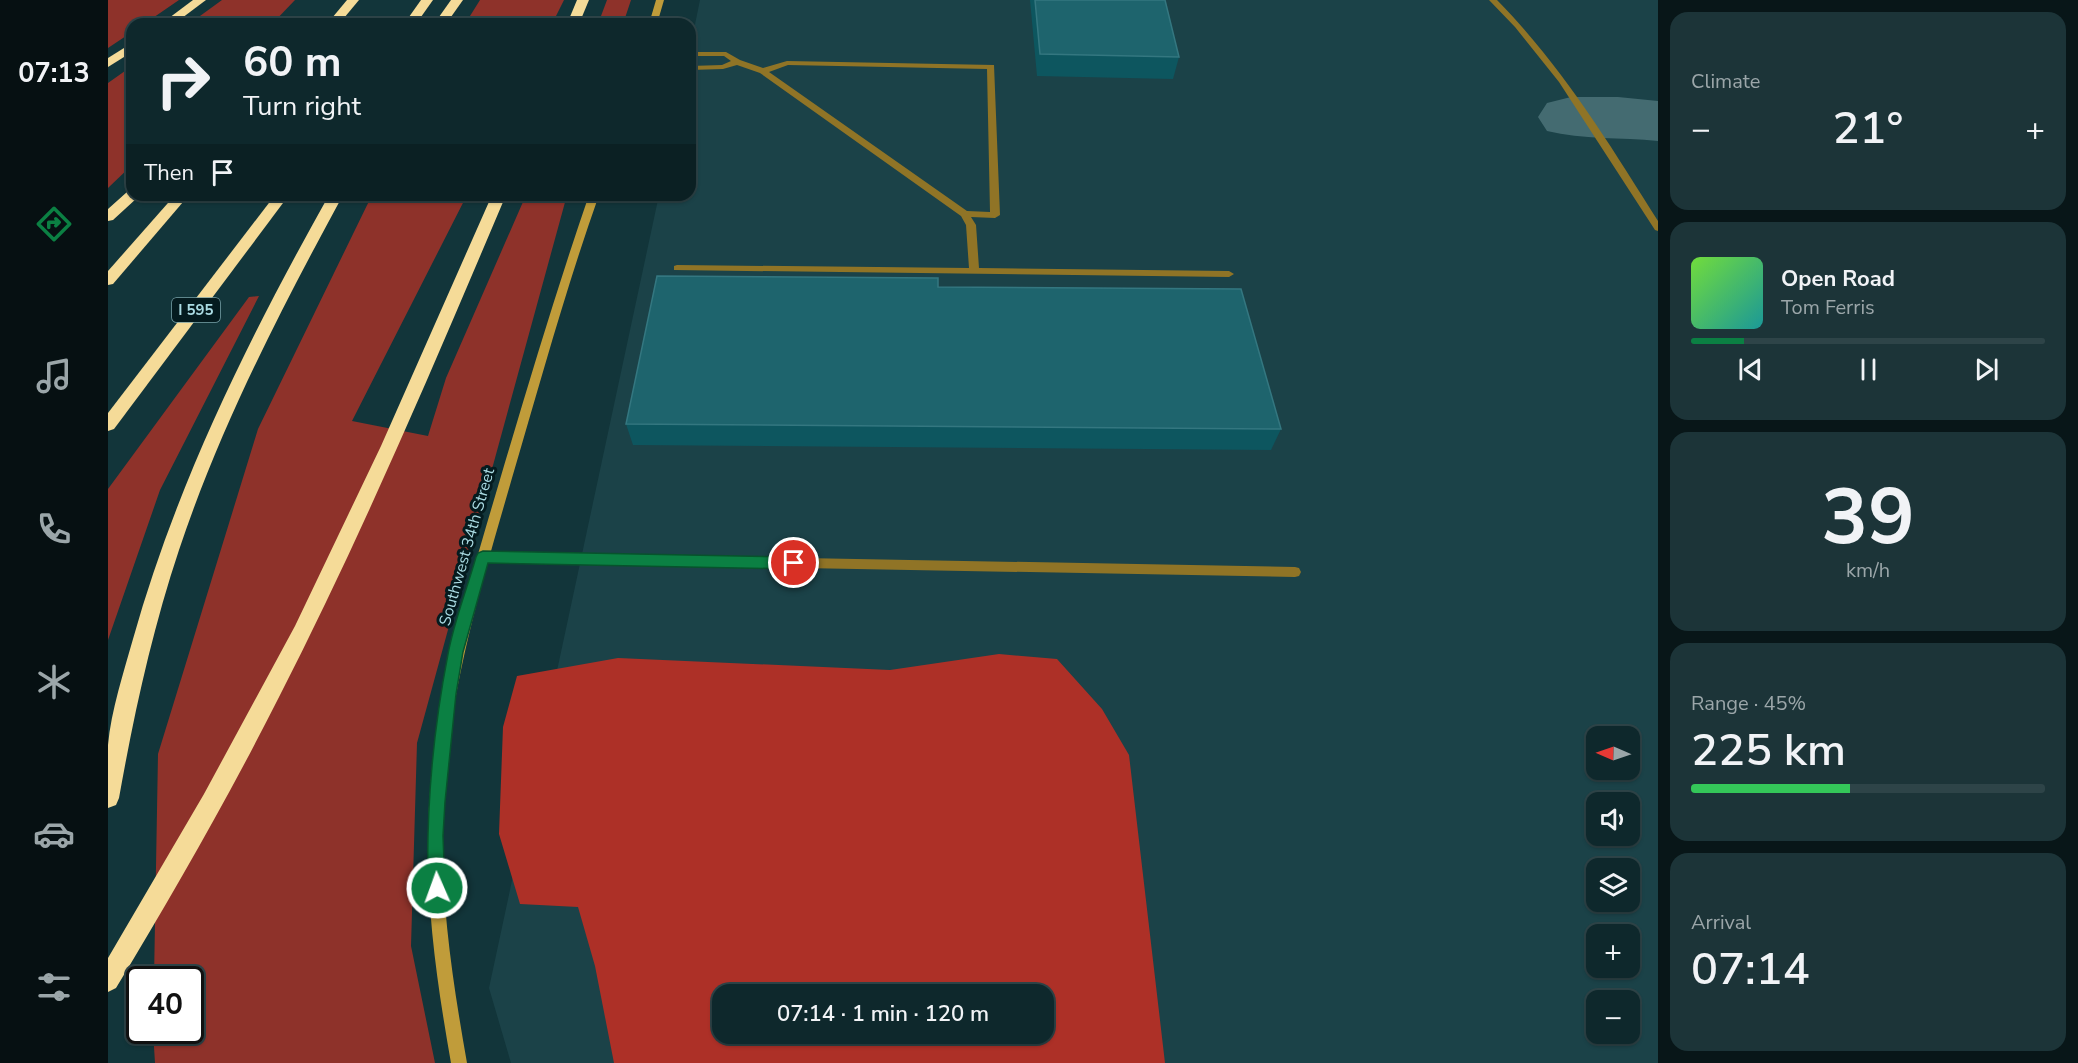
<!DOCTYPE html>
<meta charset="utf-8">
<style>
body{margin:0;font-family:"Nunito Sans",sans-serif;background:#1c3438;color:#f1f3f6;height:100vh;display:flex;flex-direction:column;font-size:22px;white-space:nowrap}
*{box-sizing:border-box;margin:0}
p{font-size:20px;color:#9ba6a9}
.icon{flex:none;width:33px;height:33px;fill:none;stroke:currentColor;stroke-width:2;stroke-linecap:round;stroke-linejoin:round}
.map{position:relative;flex:1;overflow:hidden}
.side{display:flex;flex-direction:column;gap:12px;padding:12px;background:#081618;width:420px}
.side>*{flex:none}
.guide{position:absolute;left:18px;top:18px;width:570px;height:183px;border-radius:18px;box-shadow:0 2px 4px #0004,0 0 0 2px #2e4448;background:#0e282c;color:#f1f3f6;overflow:hidden}
.needle{width:39px;rotate:272deg}
.tools{position:absolute;left:1478px;top:726px;display:grid;gap:12px}
.tools a{display:grid;place-items:center;width:54px;height:54px;border-radius:12px;background:#0e282c;box-shadow:0 2px 4px #0004,0 0 0 2px #2e4448;font-size:30px}
.speed{position:absolute;left:18px;top:966px;display:flex;gap:12px;font-size:30px;font-weight:700;text-align:center}
.speed>*{display:grid;place-content:center;width:78px;height:78px;border-radius:50%;background:#0e282c;box-shadow:0 2px 4px #0004,0 0 0 2px #2e4448;line-height:1}
.speed .limit{border:3px solid #111;border-radius:9px;background:#fff;color:#111}
.pin{position:absolute;display:grid;place-items:center;width:51px;height:51px;color:#fff;margin:-26px;border:3px solid #fff;border-radius:50%;box-shadow:0 2px 6px #0007}
.me{position:absolute;width:66px;margin:-33px;rotate:358deg;stroke-linejoin:round;filter:drop-shadow(0 0 4px #0008)}
.turn{display:flex;align-items:center;gap:21px;height:126px;padding:0 18px;font-size:27px}
.turn .icon{width:78px;height:78px;stroke-width:2.5}
.turn b{display:block;font-size:42px;line-height:51px}
.then{display:flex;align-items:center;height:57px;padding:0 18px;background:#0003;gap:12px;font-size:22px}
.big{font-size:45px;font-weight:600;line-height:1.1}
.side .widget{flex:1;display:flex;flex-direction:column;justify-content:center;gap:9px;min-width:0;padding:0 21px;border-radius:18px;background:#1c3438}
.side .dial{align-items:center;gap:0}
.dial b{font-size:78px;line-height:1}
.song{display:flex;align-items:center;gap:18px}
.cover{width:72px;height:72px;border-radius:9px;background:linear-gradient(135deg,hsl(100 70% 55%),hsl(180 70% 35%))}
.played{height:6px;border-radius:3px;background:linear-gradient(90deg,#0b8043 15%,#2e4448 15%)}
.keys{display:flex;justify-content:space-around;direction:ltr}
.heat{display:flex;justify-content:space-between;align-items:center;font-size:33px;direction:ltr}
.charge{height:9px;border-radius:4px;background:linear-gradient(90deg,#34c759 45%,#2e4448 0)}
.trip{position:absolute;left:604px;top:984px;width:342px;height:60px;border-radius:18px;background:#0e282c;box-shadow:0 2px 4px #0004,0 0 0 2px #2e4448;font-weight:600;line-height:60px;text-align:center}
main{display:flex;flex:1;min-height:0}
.dock{display:flex;flex-direction:column;width:108px;justify-content:space-around;align-items:center;background:#061012;color:#9ba6a9}
.dock .icon{width:42px;height:42px}
.dock .on{color:#0b8043}
.dock b{font-size:27px;color:#f1f3f6}
.map>svg:first-child{display:block}
</style>
<main>
<nav class="dock">
<b>07:13</b>
<svg class="icon on" aria-label="directions" viewBox="0 0 24 24"><path d="M12 3l9 9-9 9-9-9zM9 14v-3h6M13 9l2 2-2 2"/></svg>
<svg class="icon" aria-label="music" viewBox="0 0 24 24"><path d="M9 18V5l10-2v13"/><circle cx="6" cy="18" r="3"/><circle cx="16" cy="16" r="3"/></svg>
<svg class="icon" aria-label="phone" viewBox="0 0 24 24"><path d="M5 4h4l2 5-3 2q2 4 5 5l2-3 5 2v4C11 20 4 13 5 4z"/></svg>
<svg class="icon" aria-label="climate" viewBox="0 0 24 24"><path d="M12 3v18M4 7l16 10M4 17L20 7"/></svg>
<svg class="icon" aria-label="car" viewBox="0 0 24 24"><path d="M5 17H2v-5l4-1 3-4h7l3 4 3 1v5h-3M9 17h6M6 11h13"/><circle cx="7" cy="17" r="2"/><circle cx="17" cy="17" r="2"/></svg>
<svg class="icon" aria-label="filters" viewBox="0 0 24 24"><path d="M4 7h16M4 17h16"/><circle cx="9" cy="7" r="2"/><circle cx="15" cy="17" r="2"/></svg>
</nav>
<div class="map">
<svg width="1550" height="1063" viewBox="0 0 1550 1063">
<rect width="100%" height="100%" fill="#12353a"/>
<path fill="#1b4248" fill-rule="evenodd" d="M592,0H1550V1063H403L381,988L551,195H582V49ZM1488,736H1521V770H1488ZM1488,802H1521V836H1488ZM1488,868H1521V902H1488ZM1488,934H1521V968H1488ZM615,994H936V1034H615ZM1488,1000H1521V1034H1488Z"/>
<g fill="#8e322a">
<path d="M0,0H71L36,24H24V32L0,48Z"/>
<path d="M114,0H187L164,24H81Z"/>
<path d="M372,0H456L444,24H357Z"/>
<path d="M499,0H523L515,24H490Z"/>
<path d="M24,66V165L0,188V83Z"/>
<path d="M264,195H359L244,421L320,436L338,378L418,195H459L309,743L303,946L327,1063H47L45,1031L82,1030V980L46,979L50,754L150,429Z"/>
<path d="M151,296L52,490L0,640V489L141,297Z"/>
</g>
<path fill="#ad3027" fill-rule="evenodd" d="M891,654L949,659L994,709L1021,755L1057,1063H506L487,966L470,907L412,904L391,834L395,727L409,676L510,658L782,670ZM615,994H936V1034H615Z"/>
<g fill="none" stroke-linecap="round" stroke-linejoin="round">
<path fill="#446b71" fill-rule="evenodd" d="M1463,97H1510L1550,101V141C1513,137 1475,140 1439,131L1430,117L1439,103Z"/>
<g fill="#907426" fill-rule="evenodd">
<path d="M1381,0H1389C1454,66 1501,143 1550,221V231L1547,230L1451,82L1407,27Z"/>
<path d="M582,52H618L632,60L655,68L679,61L886,65L892,215L887,218L863,217L868,225L871,268L1121,271L1126,274L1121,277L566,270V266L569,265L861,268L858,225L853,216L652,73L629,65L615,69L582,70V66L614,65L623,61L616,56H582ZM680,65L879,69L882,212L859,211L661,72Z"/>
<path d="M375,552L1187,567L1191,568L1193,572L1191,576L1187,577L375,562L371,561L369,557L371,553Z"/>
</g>
<g fill="#c09c3a" fill-rule="evenodd">
<path d="M548,0H556L549,24H541Z"/>
<path d="M481,195H491C458,288 432,383 404,478C373,586 340,692 335,806C331,892 344,978 359,1063H343C328,978 316,893 321,806C327,692 361,585 393,476C421,382 449,288 481,195Z"/>
</g>
<g fill="#f5db98" fill-rule="evenodd">
<path d="M85,0H98L66,24H53Z"/>
<path d="M239,0H251L231,24H219Z"/>
<path d="M313,0H325L308,24H296Z"/>
<path d="M343,0H355L338,24H326Z"/>
<path d="M469,0H481L471,24H459Z"/>
<path d="M24,43V52L0,67V58Z"/>
<path d="M24,191V195H31L29,198L5,220L0,221V209L19,192Z"/>
<path d="M67,195H81L5,284L0,285V271Z"/>
<path d="M167,195H181L6,429L0,431V413Z"/>
<path d="M221,195H235C173,309 112,427 71,550C44,631 26,714 11,798L8,805L0,808C0,787 0,766 0,745C3,711 16,671 25,639C69,482 142,336 221,195Z"/>
<path d="M384,195H398C326,365 254,535 170,699C120,798 65,894 8,988L0,992V958L96,794L187,626L273,446Z"/>
</g>
</g>
<g fill="#0d565f">
<path d="M922,0H1057L1071,57L1065,79L929,76Z"/>
<path d="M830,287L1173,429L1163,450L525,445L518,424Z"/>
</g>
<g fill="#1e646d" stroke="#347780" stroke-width="1.5">
<path d="M927,0H1057L1071,57L932,54Z"/>
<path d="M549,276L830,278V287L1133,289L1173,429L518,424Z"/>
</g>
<path fill="#0b8043" stroke="#07532c" stroke-width="1.5" d="M375,551L686,557L690,559L692,563L690,567L686,569L380,563L355,652L348,694L337,802L335,836L337,888L335,894L329,896L323,894L320,888C318,810 325,731 340,654C346,621 359,589 368,557L370,553Z"/>
<g text-anchor="middle" dominant-baseline="central" stroke-width="6" stroke-linejoin="round" paint-order="stroke">
<rect fill="#041b1f" stroke="#78a1a8" stroke-width="1.5" x="64" y="298" width="48" height="24" rx="4.5"/>
<g font-size="15" font-weight="bold" fill="#aadbe3">
<text x="88" y="310">I 595</text>
</g>
<g font-size="16" fill="#aadbe3" stroke="#041b1f">
<text transform="translate(359 547) rotate(-74)">Southwest 34th Street</text>
</g>
</g>
</svg>
<div class="tools">
<a><svg class="needle" viewBox="-14 -14 28 28"><path d="M0-13l5 13h-10z" fill="#e53935"/><path d="M0 13l5-13h-10z" fill="#9ba6a9"/></svg></a>
<a><svg class="icon" aria-label="sound" viewBox="0 0 24 24"><path d="M4 9h4l5-4v14l-5-4H4zM17 9q2 3 0 6"/></svg></a>
<a><svg class="icon" aria-label="layers" viewBox="0 0 24 24"><path d="M12 4l9 5-9 5-9-5zM3 14l9 5 9-5"/></svg></a>
<a>+</a>
<a>−</a>
</div>
<div class="speed"><div class="limit">40</div></div>
<div class="pin" style="left:686px;top:563px;background:#d93025"><svg class="icon" aria-label="arrive" viewBox="0 0 24 24"><path d="M6 21V4h12l-3 4 3 4H6"/></svg></div>
<svg class="me" style="left:329px;top:888px" viewBox="-20 -20 40 40"><circle r="17" fill="#0b8043" stroke="#fff" stroke-width="3"/><path d="M0-11L8 9 0 5-8 9z" fill="#fff"/></svg>
<div class="trip">07:14 · 1 min · 120 m</div>
<div class="guide">
<div class="turn"><svg class="icon" aria-label="right" viewBox="0 0 24 24"><path d="M7 20v-9h11M14 6l5 5-5 5"/></svg><div><b>60 m</b>Turn right</div></div>
<div class="then">Then<svg class="icon" aria-label="arrive" viewBox="0 0 24 24"><path d="M6 21V4h12l-3 4 3 4H6"/></svg></div>
</div>
</div>
<section class="side">
<div class="widget"><p>Climate</p>
<div class="heat"><a>−</a><b class="big">21°</b><a>+</a></div>
</div>
<div class="widget">
<div class="song"><i class="cover"></i><div><b>Open Road</b><p>Tom Ferris</p></div></div>
<div class="played"></div>
<div class="keys"><svg class="icon" aria-label="previous" viewBox="0 0 24 24"><path d="M18 5L8 12l10 7zM5 5v14"/></svg><svg class="icon" aria-label="pause" viewBox="0 0 24 24"><path d="M8 5v14M16 5v14"/></svg><svg class="icon" aria-label="next" viewBox="0 0 24 24"><path d="M6 5l10 7-10 7zM19 5v14"/></svg></div>
</div>
<div class="widget dial"><b>39</b><p>km/h</p></div>
<div class="widget"><p>Range · 45%</p><b class="big">225 km</b><div class="charge"></div></div>
<div class="widget"><p>Arrival</p><b class="big">07:14</b></div>
</section>
</main>
